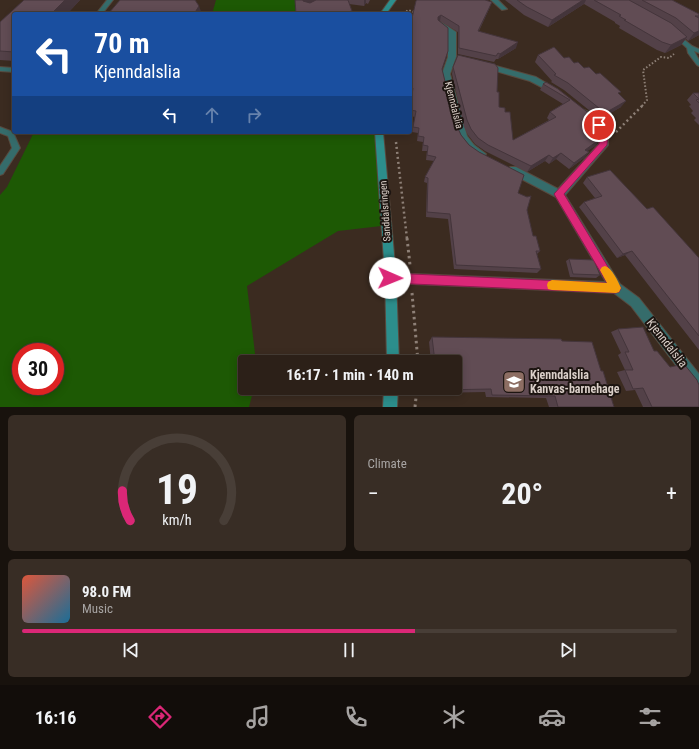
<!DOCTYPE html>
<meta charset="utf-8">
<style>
body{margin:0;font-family:"Roboto Condensed",sans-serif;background:#382d25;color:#f1f3f6;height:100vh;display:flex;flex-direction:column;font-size:15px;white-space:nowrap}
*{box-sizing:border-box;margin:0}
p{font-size:13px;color:#a6a3a2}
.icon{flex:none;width:22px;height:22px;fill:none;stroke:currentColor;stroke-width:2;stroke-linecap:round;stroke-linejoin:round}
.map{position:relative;height:407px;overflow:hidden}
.panel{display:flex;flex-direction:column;gap:8px;padding:8px;background:#18120d;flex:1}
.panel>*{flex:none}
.top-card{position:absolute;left:12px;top:12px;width:400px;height:122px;border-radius:4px;box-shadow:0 2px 10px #0003,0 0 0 1px #483e37;background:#1a4fa0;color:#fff;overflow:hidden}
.speed{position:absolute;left:12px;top:343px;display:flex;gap:8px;font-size:20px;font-weight:700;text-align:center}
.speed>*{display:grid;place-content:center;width:52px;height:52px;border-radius:50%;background:#2c2018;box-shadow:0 2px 10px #0003,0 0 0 1px #483e37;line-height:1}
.speed .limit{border:6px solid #d22;background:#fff;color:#111}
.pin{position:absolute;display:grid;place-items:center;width:34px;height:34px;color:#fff;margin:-17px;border:2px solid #fff;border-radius:50%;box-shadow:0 1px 4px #0007}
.me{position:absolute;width:44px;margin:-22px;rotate:91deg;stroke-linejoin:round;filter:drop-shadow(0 0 3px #0008)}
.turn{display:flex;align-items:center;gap:14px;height:84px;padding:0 16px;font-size:18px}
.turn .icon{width:52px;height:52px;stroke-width:2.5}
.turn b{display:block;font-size:28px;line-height:34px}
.lanes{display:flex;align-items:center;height:38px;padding:0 16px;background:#0003;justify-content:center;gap:20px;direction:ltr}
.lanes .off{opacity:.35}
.big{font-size:30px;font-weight:700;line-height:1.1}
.panel .card{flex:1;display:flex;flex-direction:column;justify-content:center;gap:6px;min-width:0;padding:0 14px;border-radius:6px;background:#382d25}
.panel .dial{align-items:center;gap:0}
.dial svg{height:104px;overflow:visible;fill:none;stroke:#483e37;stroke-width:7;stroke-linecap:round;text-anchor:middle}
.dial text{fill:#f1f3f6;stroke:none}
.song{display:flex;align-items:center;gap:12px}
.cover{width:48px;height:48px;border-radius:6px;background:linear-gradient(135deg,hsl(10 70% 55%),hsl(200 70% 35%))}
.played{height:4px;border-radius:2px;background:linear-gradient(90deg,#db2777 60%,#483e37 60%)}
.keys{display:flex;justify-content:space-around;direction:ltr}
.heat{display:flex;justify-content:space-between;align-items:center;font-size:22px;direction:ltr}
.panel .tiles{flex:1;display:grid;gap:8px;grid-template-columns:1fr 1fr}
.card:last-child{grid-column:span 2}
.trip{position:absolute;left:238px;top:355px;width:224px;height:40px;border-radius:4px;background:#2c2018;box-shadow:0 2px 10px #0003,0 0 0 1px #483e37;font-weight:700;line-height:40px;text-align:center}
.tabs{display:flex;height:64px;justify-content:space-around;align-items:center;background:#120d0a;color:#a6a3a2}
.tabs .icon{width:28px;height:28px}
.tabs .on{color:#db2777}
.tabs b{font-size:18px;color:#f1f3f6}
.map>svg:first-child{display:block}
</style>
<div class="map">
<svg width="699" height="407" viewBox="0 0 699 407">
<rect width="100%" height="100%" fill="#3b2b20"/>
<g fill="#1d5904" fill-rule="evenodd">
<path d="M216,0H302L307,14H212Z"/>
<path d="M34,132H377L390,225L338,231L247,286L256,362H245V388H254L249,407H0V195L7,187ZM21,352H55V386H21Z"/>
</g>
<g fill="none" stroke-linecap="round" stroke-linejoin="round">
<g stroke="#58493e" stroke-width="2">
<g id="service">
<path d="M107,0H113L102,14H96Z"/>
<path d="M675,32L692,46L699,49V53L694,51L699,60V66L697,65L688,53L687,48L673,35V33Z"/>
<path d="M0,67L14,68V72L0,71Z"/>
<path d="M0,127L13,132L20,148L3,174L0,175V166L12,148L8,136L0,133Z"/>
</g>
</g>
<g stroke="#58493e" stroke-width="2">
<g id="minor">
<path d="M491,0H498L507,9L502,10Z"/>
<path d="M441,22L456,32V57L450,74L467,136L474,145L486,154L484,156L481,158L468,149L460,139L455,127L442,74L448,57V33L438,24Z"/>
<path d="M482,63H485L536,77L558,90L554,93L551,92L530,81L482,67Z"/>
<path d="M584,110C599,115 609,130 608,145L565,195L620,284L639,298L699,374V391L694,389L631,306L614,293L390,283L386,282L384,278L386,274L390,273L606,282L556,197L510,173L508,170L510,167H516L558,189L599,144C601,124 589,126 580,113Z"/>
</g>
</g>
<g stroke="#58493e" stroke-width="2">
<g id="secondary">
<path d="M390,0H396L386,14H380Z"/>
<path d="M375,132H383L396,276L399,362H387L385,276Z"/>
<path d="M384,388H398L397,407H383Z"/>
</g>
</g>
<g stroke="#8e8077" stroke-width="2" stroke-dasharray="1.5 2" stroke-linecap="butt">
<path d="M404,14L408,10L417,13"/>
<path d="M642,106L647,100L643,70L661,57L669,58L674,54"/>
</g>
<g stroke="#8e8077" stroke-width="2.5" stroke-dasharray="2 3" stroke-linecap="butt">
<path d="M616,132L643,105"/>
<path d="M396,142L407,239"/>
</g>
<g stroke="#8e8077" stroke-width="3" stroke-dasharray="2.5 3.5" stroke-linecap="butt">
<path d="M407,238L410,265"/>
<path d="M412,293L418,362"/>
<path d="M415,407L417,388"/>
</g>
<use href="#service" fill="#356c6b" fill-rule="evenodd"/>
<use href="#minor" fill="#356c6b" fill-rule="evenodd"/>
<use href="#secondary" fill="#2c8e8c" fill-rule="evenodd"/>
</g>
<g fill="#534148">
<path d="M24,0H80L67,14H14V61L0,60V22Z"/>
<path d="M295,0H370L368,4L366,3L364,6L349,4Z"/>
<path d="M505,0H673H672L699,14V35L688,41L686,39L681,45L665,53L657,50L619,28L620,26L615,23V22L584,4L548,27L524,15Z"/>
<path d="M416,1L490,7L479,31L516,48L498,59H496L494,62L458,54V32L440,21L446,57L442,70L455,122L461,135L469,145L518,193L527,210L533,236L540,251L537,254L541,269L537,273L454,269L448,219L426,217L427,183L424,182L425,177L434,161L426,160L427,151H422L423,142L417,141L418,133L412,132L415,117L410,116V108L412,94L410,93V27Z"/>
<path d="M538,55L564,58L596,74L619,94L621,107L600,119L564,90L551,82L552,81L535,62Z"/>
<path d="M453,67L497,92L499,107L505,112L513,140L549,120L547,118L550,112L563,104L540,90L543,84L546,82L595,118L591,125L585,128L600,139L595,146L587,151L589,152L584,158L569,169L556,159L549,164L545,161L527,172L485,151L475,144L468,135L464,127L452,74Z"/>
<path d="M693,93H699V125L694,120L696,118L691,113L693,111L689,106L691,105L687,100Z"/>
<path d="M587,177L647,209L699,258V350L625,255L617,258L579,207L584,202L595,198L583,183Z"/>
<path d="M569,259L600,275L596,278L570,277L566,261Z"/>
<path d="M618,329L654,351L699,407H643L635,390L626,391L617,372L625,370L618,355L621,353L611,332Z"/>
<path d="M432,337L562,341L601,371L614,407H549L546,398L486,397L485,392L434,393L433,388H455V362H431L429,342Z"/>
</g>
<g fill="#44353b">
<path d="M65,0H80L67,14H51Z"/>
<path d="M303,0H319L304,6L303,1Z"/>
<path d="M364,0H366V3L364,6Z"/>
<path d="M583,0H586L584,4L548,27L552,20Z"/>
<path d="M492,2L490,7L476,36L478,31Z"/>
<path d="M199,6L202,14H194Z"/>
<path d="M352,11V14H338Z"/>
<path d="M441,15L440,21L437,23L438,17Z"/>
<path d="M699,31V35L688,41L694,33Z"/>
<path d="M687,37L681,45L665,53L671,45Z"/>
<path d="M518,42L516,48L498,59L500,54Z"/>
<path d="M626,101L621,107L600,119L605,113Z"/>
<path d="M595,118L591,125L577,132L582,126Z"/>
<path d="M600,139L595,146L580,156L585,150Z"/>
<path d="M589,152L584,158L569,169L574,163Z"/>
<path d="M561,153L556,159L549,164L553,158Z"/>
<path d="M549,155L545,161L527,172L531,166Z"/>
<path d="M632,251L625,255L617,258L623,254Z"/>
</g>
<g fill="#614c54" stroke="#44353b">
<path d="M24,0H65L51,14H14V52L0,51V22Z"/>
<path d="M120,0H195L199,6L194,14H108Z"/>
<path d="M295,0H303V1L310,3L316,0H348L352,11L338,14H296Z"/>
<path d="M417,0H485L492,2L478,31L518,42L500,54L498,53L496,56L459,48V26L441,15L438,17V20L448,28V51L442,69L455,122L461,135L469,145L479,152L524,175L518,193L527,197L531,196L527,210L533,236H536L540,251H536L541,269L456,265L450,214L427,212L428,178L425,177L436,157L427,155L428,146L423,145L424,137L418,136L419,128L413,127L416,111L410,110L413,88H410V27L416,1Z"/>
<path d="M517,0H583L552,20L527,7Z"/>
<path d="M594,0H629L671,23L687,37L671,45L662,42L624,20H626L619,16L621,15Z"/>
<path d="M642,0H672L699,14V16H695L699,18V31L694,33L676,18Z"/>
<path d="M554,47L564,58L569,57L574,63L578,62L584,68L589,67L596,74L600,73L621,92L618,93L626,101L605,113L568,83L554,75L556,74L538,55Z"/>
<path d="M458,55L495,64L498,68L497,92H499V107L505,108V112H510L513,140L556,117L550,112L570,100L543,84L546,82L558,89L595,118L582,126L600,139L585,150L589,152L574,163L561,153L553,158L549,155L531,166L488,145L478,138L471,129L467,120L453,67Z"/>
<path d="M693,93H699V103L696,100L699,99Z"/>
<path d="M610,170L647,209L653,207L699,258V336L632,251L623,254L584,202L602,196L587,177Z"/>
<path d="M569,259L594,260L600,275L573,274Z"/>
<path d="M643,327L654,351H657L670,367L684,364L697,380L699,385V407H652L643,388L633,389L625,370H633L625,352H629L618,329Z"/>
<path d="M432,337L561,339L562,341L592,342L601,371H603L614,407H558L555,396L492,395L491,389L438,390L437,388H455V362H435Z"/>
</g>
<path fill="#db2777" stroke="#8e194d" d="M599,122L602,123L608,135L607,145L564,194L619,285L621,288L619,292L616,293L390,283L386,282L385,278L386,275L390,273L607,283L554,194L599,144L600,135L595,125Z"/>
<path fill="#f59e0b" d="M605,266C612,268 618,281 621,288L619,292L616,293L552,290L548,289L547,285L548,282L552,280L607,283L600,270L602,267Z"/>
<defs>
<g id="school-square" transform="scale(1.15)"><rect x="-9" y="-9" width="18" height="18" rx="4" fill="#8d6e63" stroke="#1d1511"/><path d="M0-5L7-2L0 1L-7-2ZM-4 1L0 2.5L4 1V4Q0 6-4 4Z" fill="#fff"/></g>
</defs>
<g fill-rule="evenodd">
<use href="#school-square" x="514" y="382"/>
</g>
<g text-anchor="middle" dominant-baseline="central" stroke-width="4" stroke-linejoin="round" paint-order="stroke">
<g font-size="10" fill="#dbd0c9" stroke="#1d1511">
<text transform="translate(454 105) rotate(76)">Kjenndalslia</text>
<text transform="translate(385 211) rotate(-94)">Sanddalsringen</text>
</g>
<g font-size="12" fill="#dbd0c9" stroke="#1d1511">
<text transform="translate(667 343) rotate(52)">Kjenndalslia</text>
</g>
<g font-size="12" font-weight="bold" fill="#dbd0c9" stroke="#1d1511" text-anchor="start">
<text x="530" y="375">Kjenndalslia<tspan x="530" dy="14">Kanvas-barnehage</tspan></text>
</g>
</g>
</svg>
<div class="speed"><div class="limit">30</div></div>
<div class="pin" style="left:599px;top:125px;background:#d93025"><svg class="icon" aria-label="arrive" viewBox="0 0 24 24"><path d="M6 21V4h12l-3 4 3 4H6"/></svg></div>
<svg class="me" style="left:390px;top:278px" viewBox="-20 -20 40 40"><circle r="19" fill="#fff"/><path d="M0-13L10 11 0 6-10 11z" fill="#db2777"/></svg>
<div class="trip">16:17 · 1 min · 140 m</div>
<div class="top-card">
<div class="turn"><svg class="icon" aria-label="left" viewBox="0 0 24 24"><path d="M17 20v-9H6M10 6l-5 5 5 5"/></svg><div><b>70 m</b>Kjenndalslia</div></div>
<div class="lanes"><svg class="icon" aria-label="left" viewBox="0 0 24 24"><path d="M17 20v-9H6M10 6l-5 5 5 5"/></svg><svg class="icon off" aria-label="ahead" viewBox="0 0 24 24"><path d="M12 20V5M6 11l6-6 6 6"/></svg><svg class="icon off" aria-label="right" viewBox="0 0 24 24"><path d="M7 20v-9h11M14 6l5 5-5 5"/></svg></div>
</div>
</div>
<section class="panel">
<div class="tiles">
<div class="card dial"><svg viewBox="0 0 100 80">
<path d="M14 69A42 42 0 1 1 86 69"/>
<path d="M14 69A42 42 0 0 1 8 46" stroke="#db2777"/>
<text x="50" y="56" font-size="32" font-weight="700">19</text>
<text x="50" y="72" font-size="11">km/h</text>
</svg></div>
<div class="card"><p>Climate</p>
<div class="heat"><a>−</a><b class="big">20°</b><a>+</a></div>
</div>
<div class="card">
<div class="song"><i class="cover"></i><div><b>98.0 FM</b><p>Music</p></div></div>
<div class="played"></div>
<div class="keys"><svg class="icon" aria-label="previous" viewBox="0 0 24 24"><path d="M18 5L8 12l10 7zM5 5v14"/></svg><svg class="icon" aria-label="pause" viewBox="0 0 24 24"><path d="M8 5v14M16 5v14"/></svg><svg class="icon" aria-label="next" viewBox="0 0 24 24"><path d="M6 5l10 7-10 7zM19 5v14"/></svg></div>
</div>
</div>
</section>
<nav class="tabs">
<b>16:16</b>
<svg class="icon on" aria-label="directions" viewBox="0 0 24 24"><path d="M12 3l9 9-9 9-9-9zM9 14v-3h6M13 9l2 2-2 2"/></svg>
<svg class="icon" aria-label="music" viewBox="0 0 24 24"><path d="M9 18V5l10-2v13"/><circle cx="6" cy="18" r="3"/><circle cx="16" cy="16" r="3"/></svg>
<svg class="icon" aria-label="phone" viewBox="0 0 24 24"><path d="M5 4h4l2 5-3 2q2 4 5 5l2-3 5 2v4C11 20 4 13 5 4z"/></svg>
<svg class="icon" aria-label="climate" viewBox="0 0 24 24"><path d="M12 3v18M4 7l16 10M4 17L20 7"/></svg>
<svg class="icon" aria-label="car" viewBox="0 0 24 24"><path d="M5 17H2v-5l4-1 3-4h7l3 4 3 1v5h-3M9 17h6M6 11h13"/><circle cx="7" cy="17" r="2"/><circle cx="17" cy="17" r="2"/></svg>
<svg class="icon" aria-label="filters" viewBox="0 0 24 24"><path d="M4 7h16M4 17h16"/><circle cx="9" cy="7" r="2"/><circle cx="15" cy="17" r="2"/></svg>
</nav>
